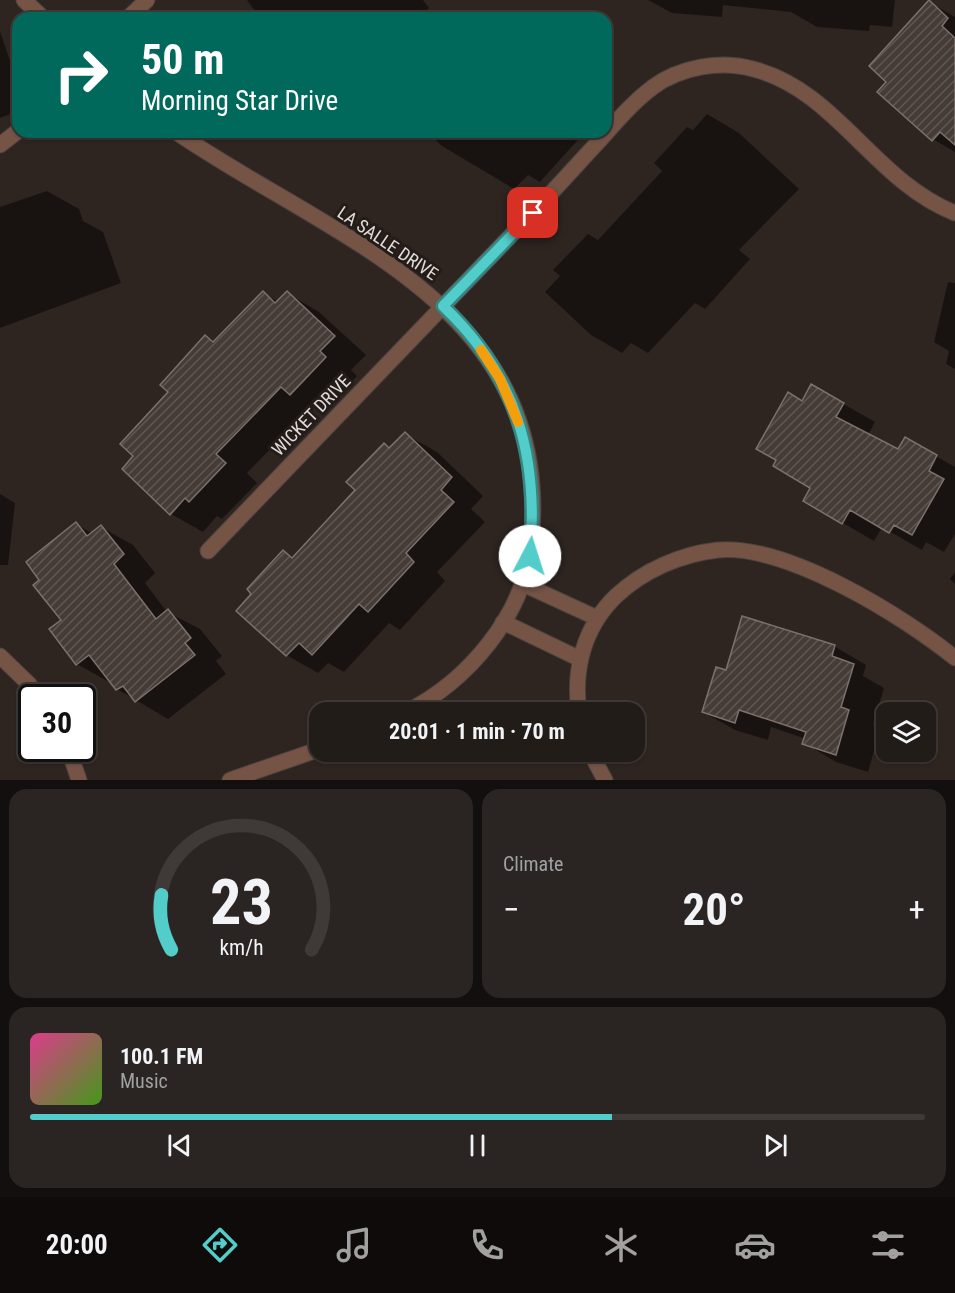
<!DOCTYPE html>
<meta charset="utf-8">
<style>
body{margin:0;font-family:"Roboto Condensed",sans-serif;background:#2a2522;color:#f1f3f6;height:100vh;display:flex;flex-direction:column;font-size:22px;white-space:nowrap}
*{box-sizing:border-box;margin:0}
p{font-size:20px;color:#a2a1a2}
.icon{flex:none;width:33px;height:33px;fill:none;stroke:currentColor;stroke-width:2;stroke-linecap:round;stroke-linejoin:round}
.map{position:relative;height:780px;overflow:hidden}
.details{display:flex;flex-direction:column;gap:9px;padding:9px;background:#130f0e;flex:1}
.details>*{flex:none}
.top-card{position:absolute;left:12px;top:12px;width:600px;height:126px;border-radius:18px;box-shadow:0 2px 4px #0004,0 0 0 2px #3f3a38;background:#00695c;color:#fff;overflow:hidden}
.buttons{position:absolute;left:876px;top:702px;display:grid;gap:12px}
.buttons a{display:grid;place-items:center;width:60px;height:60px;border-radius:12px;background:#221c19;box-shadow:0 2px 4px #0004,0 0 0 2px #3f3a38;font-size:30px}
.speed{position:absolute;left:18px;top:684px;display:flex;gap:12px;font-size:30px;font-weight:700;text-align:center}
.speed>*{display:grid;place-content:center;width:78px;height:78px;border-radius:50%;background:#221c19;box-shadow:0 2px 4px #0004,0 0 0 2px #3f3a38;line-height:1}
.speed .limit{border:3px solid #111;border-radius:9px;background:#fff;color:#111}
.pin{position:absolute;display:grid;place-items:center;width:51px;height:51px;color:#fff;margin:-26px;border-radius:12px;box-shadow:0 3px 9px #0006}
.me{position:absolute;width:66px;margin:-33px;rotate:5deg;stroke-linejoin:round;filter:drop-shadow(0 0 4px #0008)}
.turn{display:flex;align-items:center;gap:21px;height:126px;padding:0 30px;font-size:27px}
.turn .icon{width:78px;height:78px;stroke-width:2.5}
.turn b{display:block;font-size:42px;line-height:51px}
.big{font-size:45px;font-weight:700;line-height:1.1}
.details .widget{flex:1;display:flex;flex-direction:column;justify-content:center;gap:9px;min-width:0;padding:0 21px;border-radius:18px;background:#2a2522}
.details .dial{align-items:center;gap:0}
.dial svg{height:156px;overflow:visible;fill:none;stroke:#3f3a38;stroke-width:7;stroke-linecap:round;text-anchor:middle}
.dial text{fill:#f1f3f6;stroke:none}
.song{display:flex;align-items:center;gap:18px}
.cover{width:72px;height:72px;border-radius:9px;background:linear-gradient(135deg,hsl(330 70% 55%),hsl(100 70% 35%))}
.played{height:6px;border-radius:3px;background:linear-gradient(90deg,#53cdc9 65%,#3f3a38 65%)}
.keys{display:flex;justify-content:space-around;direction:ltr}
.heat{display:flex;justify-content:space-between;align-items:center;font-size:33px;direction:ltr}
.details .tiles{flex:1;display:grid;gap:9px;grid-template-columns:1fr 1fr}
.widget:last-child{grid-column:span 2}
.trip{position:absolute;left:309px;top:702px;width:336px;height:60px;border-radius:18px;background:#221c19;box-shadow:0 2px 4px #0004,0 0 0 2px #3f3a38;font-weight:700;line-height:60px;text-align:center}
.tab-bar{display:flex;height:96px;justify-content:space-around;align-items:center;background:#0e0b0a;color:#a2a1a2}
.tab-bar .icon{width:42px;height:42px}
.tab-bar .active{color:#53cdc9}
.tab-bar b{font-size:27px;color:#f1f3f6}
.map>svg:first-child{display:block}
</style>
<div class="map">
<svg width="955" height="780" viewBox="0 0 955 780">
<defs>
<pattern id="building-hatch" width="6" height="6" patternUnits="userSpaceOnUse" patternTransform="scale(1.5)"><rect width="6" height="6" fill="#453b37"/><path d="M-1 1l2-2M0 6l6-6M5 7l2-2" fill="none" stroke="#605753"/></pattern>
</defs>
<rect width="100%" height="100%" fill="#2e2521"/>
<g fill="#0007">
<path d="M247,0H423L429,8L416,18H260Z"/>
<path d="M648,0H895L892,27L870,25L869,31L817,27L791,12L723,5L722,17L672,13Z"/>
<path d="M929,2L955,17V152L933,139L888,82Z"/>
<path d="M0,31L18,85V92L13,94L18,111L0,118Z"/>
<path d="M707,114L739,133L799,189L739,250L750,259L705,309L695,303L648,353L631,343L622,353L591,335L545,292L560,276L553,270L588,234L598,240L662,171L654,163L687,127L693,130Z"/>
<path d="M427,132H585L540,182L528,175L514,189L442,146Z"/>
<path d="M47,191L79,209L83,221L103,232L121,283L0,328V207Z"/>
<path d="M948,282L955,283V369L946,364L949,351L934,342Z"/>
<path d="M263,293L279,302L287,293L319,312L366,355L351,370L357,376L323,412L312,406L247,473L257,483L222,519L217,516L203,532L171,514L136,456L170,392L205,336L215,342Z"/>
<path d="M812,386L875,422L868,435L898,451L906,439L955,467V534L944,552L926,542L922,550L882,527L874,541L843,523L812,488L803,403Z"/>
<path d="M405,434L437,452L483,496L471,509L485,522L437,572L445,581L400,630L389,623L344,672L328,663L318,673L286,655L283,552L294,558L357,490L384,445L390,448Z"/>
<path d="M0,494L15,503L8,565H0Z"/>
<path d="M76,524L93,534L101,527L133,545L155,573L145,583L167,612L200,629L222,656L216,661L226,674L168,719L117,689L111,681L109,682L77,664L63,620L41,580Z"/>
<path d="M955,572V584L950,579Z"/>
<path d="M834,646L866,665L863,676L884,688L873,725L880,730L868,772L836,762L804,743L806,739L771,727L768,740L735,730L703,712L727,672Z"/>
</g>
<g fill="url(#building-hatch)" stroke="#7c716c" stroke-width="1.5">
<path d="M929,0L948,18L942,26L955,38V145L940,132L932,141L877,92L886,82L869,66Z"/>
<path d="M263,291L275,303L287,291L335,336L320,351L326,357L290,395L281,387L216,454L226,463L189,502L185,498L170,515L122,469L133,456L120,444L168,392L160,385L205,335L213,342Z"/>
<path d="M811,384L844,403L836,417L898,449L905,437L937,455L929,471L944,479L912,535L894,525L889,533L850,510L842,524L803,501L810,488L773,466L776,460L756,449L788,392L802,401Z"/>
<path d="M405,432L452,477L441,490L454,502L406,553L414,562L368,612L359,604L312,655L299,643L286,656L236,611L251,594L247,589L283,550L292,558L355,490L346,482L384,443L389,448Z"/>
<path d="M76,522L87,536L101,525L124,554L114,564L156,619L168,609L191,638L185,643L195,655L135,702L123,686L116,690L89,655L76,665L49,629L61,620L33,585L39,580L26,562Z"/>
<path d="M742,616L835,645L832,656L854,664L841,707L849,710L836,755L802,744L806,732L739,710L735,723L702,712L716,667L726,670Z"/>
</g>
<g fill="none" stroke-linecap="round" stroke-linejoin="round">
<g stroke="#4b423e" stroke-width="17">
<g id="minor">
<path d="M24,0L43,18"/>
<path d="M128,18L147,0"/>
<path d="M176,132C335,241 556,306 531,545C524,615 468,681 406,712"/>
<path d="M0,145L18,131"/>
<path d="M208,551C312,442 417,334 521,225C548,197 573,169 600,140C616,122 633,102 653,87C680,67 720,60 753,69C836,90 874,181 955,213"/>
<path d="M523,584L597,618"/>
<path d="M503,622L580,659"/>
<path d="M0,656L29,684L39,698"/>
<path d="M579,712C573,669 584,627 616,596C644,570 681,554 718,550C787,544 903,616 955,658"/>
<path d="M68,748L79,780"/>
<path d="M590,752L605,780"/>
<path d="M230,780L320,749"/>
</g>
</g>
<use href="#minor" stroke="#755446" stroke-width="15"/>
</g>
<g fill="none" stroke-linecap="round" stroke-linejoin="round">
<g stroke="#368583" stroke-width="15">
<path id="route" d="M530,556C539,456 517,376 443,306L533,213"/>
</g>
<use href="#route" stroke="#53cdc9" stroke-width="10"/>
<path stroke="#f59e0b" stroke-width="10" d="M481,350L500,379L518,422"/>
</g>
<g text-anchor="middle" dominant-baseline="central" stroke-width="6" stroke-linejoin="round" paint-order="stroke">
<g font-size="18" fill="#e1dbd9" stroke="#241c18">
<text transform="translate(388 243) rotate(34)">LA SALLE DRIVE</text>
<text transform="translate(311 415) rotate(-46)">WICKET DRIVE</text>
</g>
</g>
</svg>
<div class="buttons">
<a><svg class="icon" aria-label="layers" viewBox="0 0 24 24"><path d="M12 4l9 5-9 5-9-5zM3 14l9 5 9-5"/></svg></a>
</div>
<div class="speed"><div class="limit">30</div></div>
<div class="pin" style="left:533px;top:213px;background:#d93025"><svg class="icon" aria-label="arrive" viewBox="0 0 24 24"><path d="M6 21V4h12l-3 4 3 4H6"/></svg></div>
<svg class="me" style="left:530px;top:556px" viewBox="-20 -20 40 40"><circle r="19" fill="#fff"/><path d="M0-13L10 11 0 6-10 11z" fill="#53cdc9"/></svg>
<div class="trip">20:01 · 1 min · 70 m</div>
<div class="top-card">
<div class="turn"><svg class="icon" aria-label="right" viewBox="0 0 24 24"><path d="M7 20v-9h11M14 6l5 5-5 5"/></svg><div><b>50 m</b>Morning Star Drive</div></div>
</div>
</div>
<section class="details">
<div class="tiles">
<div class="widget dial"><svg viewBox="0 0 100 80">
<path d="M14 69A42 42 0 1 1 86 69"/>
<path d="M14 69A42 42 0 0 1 9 41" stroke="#53cdc9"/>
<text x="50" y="56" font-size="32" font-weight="700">23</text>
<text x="50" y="72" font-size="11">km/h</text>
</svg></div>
<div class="widget"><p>Climate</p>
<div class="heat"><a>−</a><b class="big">20°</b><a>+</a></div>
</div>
<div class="widget">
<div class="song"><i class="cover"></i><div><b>100.1 FM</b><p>Music</p></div></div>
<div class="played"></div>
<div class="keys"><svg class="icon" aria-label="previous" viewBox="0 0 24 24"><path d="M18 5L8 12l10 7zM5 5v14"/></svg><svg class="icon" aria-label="pause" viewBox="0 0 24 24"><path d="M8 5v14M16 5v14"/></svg><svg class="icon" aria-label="next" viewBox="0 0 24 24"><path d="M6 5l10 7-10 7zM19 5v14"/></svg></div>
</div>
</div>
</section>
<nav class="tab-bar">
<b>20:00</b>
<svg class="icon active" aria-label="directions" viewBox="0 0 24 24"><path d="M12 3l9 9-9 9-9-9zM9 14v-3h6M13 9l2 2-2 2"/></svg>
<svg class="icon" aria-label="music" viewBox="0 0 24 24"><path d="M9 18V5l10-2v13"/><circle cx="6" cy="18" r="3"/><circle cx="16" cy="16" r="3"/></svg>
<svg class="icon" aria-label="phone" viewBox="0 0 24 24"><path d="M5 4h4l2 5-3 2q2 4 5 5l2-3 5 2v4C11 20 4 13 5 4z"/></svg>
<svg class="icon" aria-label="climate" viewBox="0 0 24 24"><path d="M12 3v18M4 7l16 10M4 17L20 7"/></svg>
<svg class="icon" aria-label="car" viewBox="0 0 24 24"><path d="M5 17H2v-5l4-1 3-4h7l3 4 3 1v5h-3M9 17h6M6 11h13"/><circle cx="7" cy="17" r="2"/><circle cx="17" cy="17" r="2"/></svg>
<svg class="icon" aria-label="filters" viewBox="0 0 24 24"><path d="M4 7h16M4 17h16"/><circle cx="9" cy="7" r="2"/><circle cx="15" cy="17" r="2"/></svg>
</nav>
